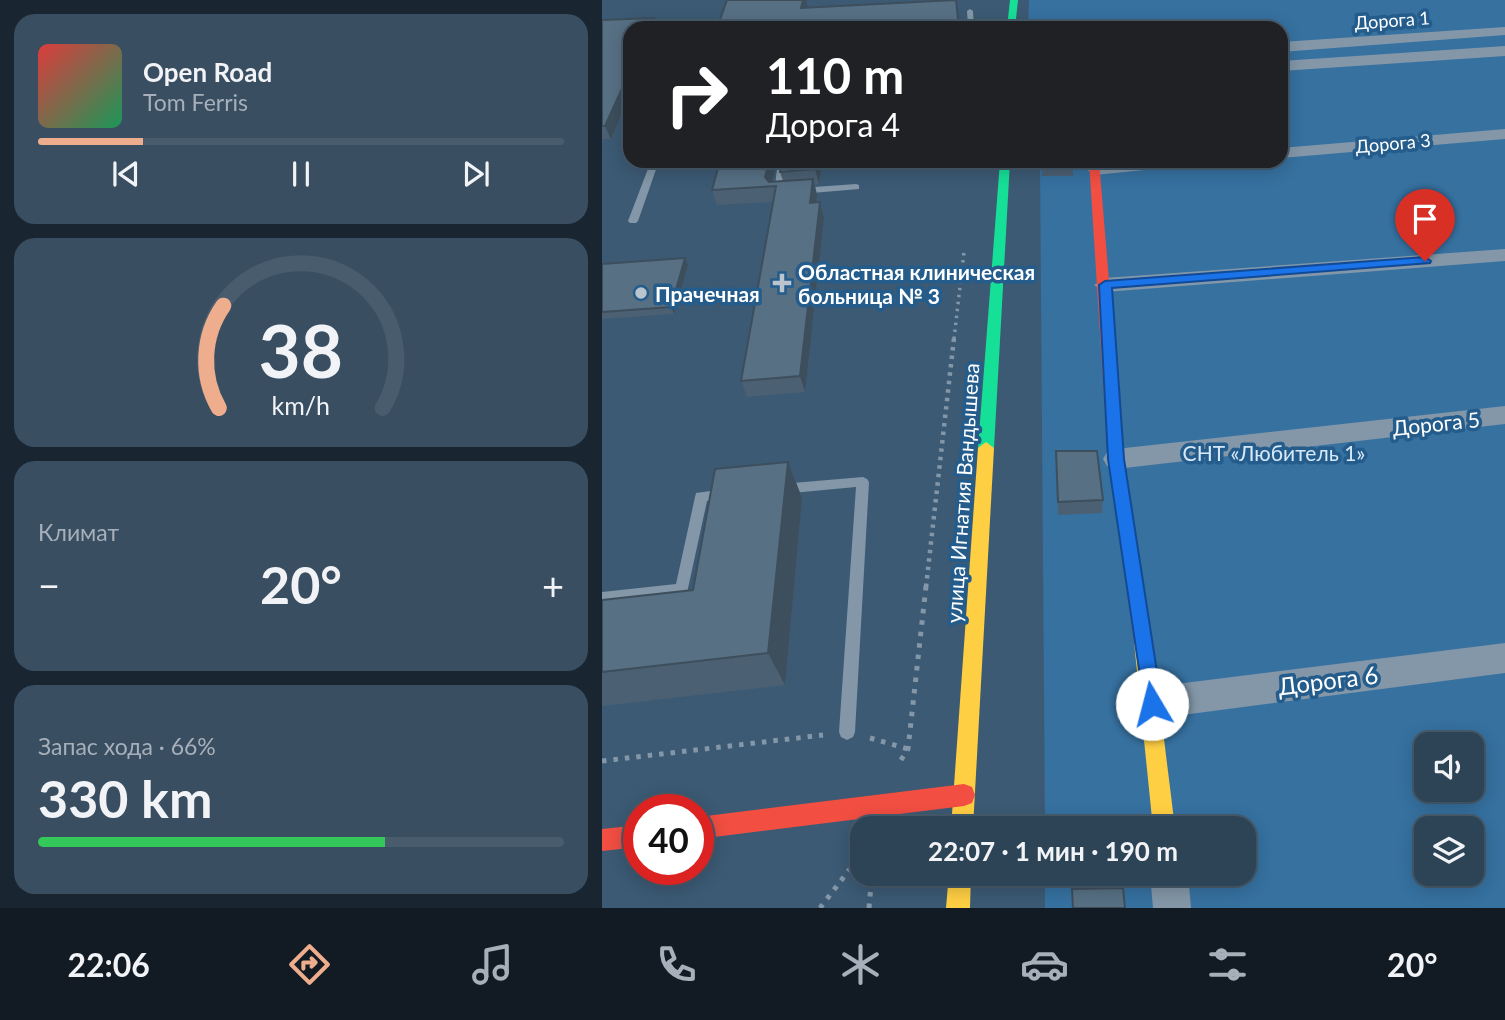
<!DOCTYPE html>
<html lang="ru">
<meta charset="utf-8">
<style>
body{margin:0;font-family:Lato,sans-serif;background:#394e61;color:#f1f3f6;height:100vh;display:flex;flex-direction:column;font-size:26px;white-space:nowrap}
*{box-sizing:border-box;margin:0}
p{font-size:23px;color:#a7b0ba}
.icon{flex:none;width:38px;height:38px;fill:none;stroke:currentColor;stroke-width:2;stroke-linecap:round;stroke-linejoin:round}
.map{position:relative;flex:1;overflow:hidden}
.side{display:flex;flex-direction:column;gap:14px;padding:14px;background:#192530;width:602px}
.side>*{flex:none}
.hud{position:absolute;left:21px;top:21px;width:665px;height:147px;border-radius:21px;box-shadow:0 4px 18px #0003,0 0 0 2px #485c6d;background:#202124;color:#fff;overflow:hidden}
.buttons{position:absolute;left:812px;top:732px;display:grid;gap:14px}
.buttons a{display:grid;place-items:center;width:70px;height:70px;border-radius:14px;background:#2d4457;box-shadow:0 4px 18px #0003,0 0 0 2px #485c6d;font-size:35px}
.speed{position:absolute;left:21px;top:794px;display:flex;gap:14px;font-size:35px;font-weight:700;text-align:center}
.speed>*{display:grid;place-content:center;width:91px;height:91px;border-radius:50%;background:#2d4457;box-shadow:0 4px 18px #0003,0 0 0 2px #485c6d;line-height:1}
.speed .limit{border:10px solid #d22;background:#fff;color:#111}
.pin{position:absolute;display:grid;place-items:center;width:60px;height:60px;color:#fff;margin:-72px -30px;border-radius:50% 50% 50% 0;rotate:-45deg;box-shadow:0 0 7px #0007}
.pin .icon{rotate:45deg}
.me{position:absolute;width:77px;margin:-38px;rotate:352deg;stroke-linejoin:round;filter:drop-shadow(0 0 5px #0008)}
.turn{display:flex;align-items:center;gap:24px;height:147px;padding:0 28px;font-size:32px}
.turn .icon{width:91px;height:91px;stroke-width:2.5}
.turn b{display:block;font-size:49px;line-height:60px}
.big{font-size:52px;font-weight:700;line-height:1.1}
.side .widget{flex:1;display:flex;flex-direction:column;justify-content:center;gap:10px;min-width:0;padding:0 24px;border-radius:21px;background:#394e61}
.side .dial{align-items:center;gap:0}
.dial svg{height:182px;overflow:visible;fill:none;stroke:#485c6d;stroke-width:7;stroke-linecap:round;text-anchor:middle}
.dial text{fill:#f1f3f6;stroke:none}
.song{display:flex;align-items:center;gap:21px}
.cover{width:84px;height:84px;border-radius:10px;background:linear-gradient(135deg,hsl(0 70% 55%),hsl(150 70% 35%))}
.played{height:7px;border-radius:4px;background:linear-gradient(90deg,#eead8d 20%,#485c6d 20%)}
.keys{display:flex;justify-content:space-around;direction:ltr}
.heat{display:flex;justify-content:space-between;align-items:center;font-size:38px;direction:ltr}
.charge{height:10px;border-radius:5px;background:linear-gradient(90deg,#34c759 66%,#485c6d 0)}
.trip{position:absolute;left:248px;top:816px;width:406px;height:70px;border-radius:21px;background:#2d4457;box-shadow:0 4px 18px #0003,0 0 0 2px #485c6d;font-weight:700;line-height:70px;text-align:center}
.tab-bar{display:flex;height:112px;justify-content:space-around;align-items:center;background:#121b23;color:#a7b0ba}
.tab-bar .icon{width:49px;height:49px}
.tab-bar .active{color:#eead8d}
.tab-bar b{font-size:32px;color:#f1f3f6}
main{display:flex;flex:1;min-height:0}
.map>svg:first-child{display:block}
</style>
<main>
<section class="side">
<div class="widget">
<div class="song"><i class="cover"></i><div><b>Open Road</b><p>Tom Ferris</p></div></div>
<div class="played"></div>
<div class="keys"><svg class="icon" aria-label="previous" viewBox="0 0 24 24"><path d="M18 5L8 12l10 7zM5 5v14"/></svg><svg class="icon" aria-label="pause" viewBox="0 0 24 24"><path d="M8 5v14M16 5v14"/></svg><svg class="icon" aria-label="next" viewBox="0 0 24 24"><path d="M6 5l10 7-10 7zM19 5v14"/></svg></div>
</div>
<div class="widget dial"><svg viewBox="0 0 100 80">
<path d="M14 69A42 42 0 1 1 86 69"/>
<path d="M14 69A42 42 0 0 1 16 24" stroke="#eead8d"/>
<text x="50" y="56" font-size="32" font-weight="700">38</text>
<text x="50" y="72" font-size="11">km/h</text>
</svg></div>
<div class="widget"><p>Климат</p>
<div class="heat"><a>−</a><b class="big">20°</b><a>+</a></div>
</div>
<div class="widget"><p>Запас хода · 66%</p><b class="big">330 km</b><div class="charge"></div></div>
</section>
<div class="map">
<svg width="903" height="908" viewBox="0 0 903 908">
<rect width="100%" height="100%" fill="#3c5a74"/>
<path fill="#3671a0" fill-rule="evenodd" d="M427,0H903V908H443V873H642V828H443L438,161H679V28H426ZM824,744H870V789H824ZM824,828H870V873H824Z"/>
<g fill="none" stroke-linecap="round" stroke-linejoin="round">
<path stroke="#8397a8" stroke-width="3.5" stroke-dasharray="2.5 4.5" stroke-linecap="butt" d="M352,339L362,252"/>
<path stroke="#8397a8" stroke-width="4.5" stroke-dasharray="3.5 5" stroke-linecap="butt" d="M324,587L352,338"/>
<g stroke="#8397a8" stroke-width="5" stroke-dasharray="4.5 7" stroke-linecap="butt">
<path d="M268,738L306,749"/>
<path d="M299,760L306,749L324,586"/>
<path d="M0,761L221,735"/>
<path d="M218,908L261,852"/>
<path d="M267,908L270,873"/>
</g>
<g fill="#8397a8" fill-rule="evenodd">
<path d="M368,9L371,11L372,28H366L365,11Z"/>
<path d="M49,161H57L36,221L34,223H28L26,221Z"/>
<path d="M176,161H184L180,193L176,196L172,193Z"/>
<path d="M254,184L257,185V189L198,194L194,191L198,188Z"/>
<path d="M261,477L265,479L267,482L253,732L251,737L245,740L239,737L237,732L254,487L179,494L175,493L173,489L175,485L179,484Z"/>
<path d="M123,489L128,490L129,494L128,498L105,501L85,593L0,604V592L74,584L93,497L94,493Z"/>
</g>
<g fill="#8397a8" fill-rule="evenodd">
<path d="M903,27V35L679,52V42Z"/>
<path d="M903,46V56L679,71V61Z"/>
<path d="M903,129V139L679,158V148Z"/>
<path d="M521,161H591L582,166L493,175L484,169L493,163Z"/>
<path d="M903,249V261L503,292L492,285L503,278Z"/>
<path d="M903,406V424L514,469L505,466L501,459L505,452L514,449Z"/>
<path d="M903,643V673L550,719L538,714L533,703L538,692L550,687Z"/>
<path d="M548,873H586L589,908H551Z"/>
</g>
<g fill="#16e098" fill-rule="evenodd">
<path d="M408,0H416L413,28H405Z"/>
<path d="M398,161H408L392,448L384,454L376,448Z"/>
</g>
<g fill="#ffcf43" fill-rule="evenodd">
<path d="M384,442L392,448L371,828H349L376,448Z"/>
<path d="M541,633L548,636L550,642L573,828H551L532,642L534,636Z"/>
<path d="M347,873H369L368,908H344Z"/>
</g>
<g fill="#f24e42" fill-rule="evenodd">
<path d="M487,161H497L522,459L550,642L548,648L541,651L534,648L532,642L506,459Z"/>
<path d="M362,784L370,787L373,795L370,803L362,806L96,839V817Z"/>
<path d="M37,825V847L0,851V829Z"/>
</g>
</g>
<g fill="#4b6072">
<path d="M0,20L28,28V94L9,139H0Z"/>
<path d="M175,161L170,182L181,181L178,172L180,161H220L217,184L213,185L215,195L214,202H218L222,218L203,392L145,397L139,381L171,202L115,205L110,190Z"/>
<rect x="440" y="161" width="31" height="15"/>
<path d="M0,264L86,265L72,314L0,319Z"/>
<path d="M454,451L501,500L500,513L456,515Z"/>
<path d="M186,462L200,498L183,685L0,706V600L91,590Z"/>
</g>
<g fill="#3d4e5c">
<path d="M201,0H204L206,11L199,8Z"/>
<path d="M52,18L55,28H47Z"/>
<path d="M28,71V94L9,139L3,126Z"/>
<path d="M167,161H175L169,186L163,177Z"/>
<path d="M214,161H220L217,184L213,169Z"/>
<path d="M211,179L215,195L212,219L208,203Z"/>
<path d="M218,202L222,218L203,392L198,376Z"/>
<path d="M83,258L86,265L72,314L69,307Z"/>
<path d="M186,462L200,498L183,685L166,653Z"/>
</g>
<g fill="#577084" stroke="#3d4e5c" stroke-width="2">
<path d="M125,0H201L199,8L354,0L357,28H115Z"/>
<path d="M52,18L47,28H28V71L3,126H0V20Z"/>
<path d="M118,161H167L163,177L167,182L211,179L208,203L218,202L198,376L139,381L174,186L110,190Z"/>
<path d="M180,161H214L213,169L178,172Z"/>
<rect x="440" y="161" width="31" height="5"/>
<path d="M83,258L69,307L0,312V264Z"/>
<path d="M454,451H495L501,500L456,502Z"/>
<path d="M186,462L166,653L0,672V600L91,590L113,469Z"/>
<path d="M521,888L523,908H471L470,889Z"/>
</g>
<path fill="#1a73e8" stroke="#114b97" stroke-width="2" d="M823,257L829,261L828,263L510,288L522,459L560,704L557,710L550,713L543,710L506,459L497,285L503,281Z"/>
<g fill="#bbc5ce" stroke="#245c8c" stroke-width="2.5">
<path d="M176.5 272.5h7v7h7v7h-7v7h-7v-7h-7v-7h7z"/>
<circle cx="39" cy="293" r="7"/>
</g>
<g text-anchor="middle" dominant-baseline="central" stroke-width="7" stroke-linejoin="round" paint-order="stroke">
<g font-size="18" fill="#fff" stroke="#245c8c">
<text transform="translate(790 20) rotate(-4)">Дорога 1</text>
<text transform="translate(791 143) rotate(-5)">Дорога 3</text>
</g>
<g font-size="21" font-weight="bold" fill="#fff" stroke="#245c8c" text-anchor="start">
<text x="196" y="271">Областная клиническая<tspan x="196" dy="24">больница № 3</tspan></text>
<text x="53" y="293">Прачечная</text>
</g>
<g font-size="21" fill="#fff" stroke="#245c8c">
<text transform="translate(834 423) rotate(-6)">Дорога 5</text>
<text transform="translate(360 493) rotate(-86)">улица Игнатия Вандышева</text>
</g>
<g font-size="21" fill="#d7e9f8" stroke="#245c8c">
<text x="672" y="452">СНТ «Любитель 1»</text>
</g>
<g font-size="24" fill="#fff" stroke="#245c8c">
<text transform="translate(726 680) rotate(-7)">Дорога 6</text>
</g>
</g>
</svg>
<div class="buttons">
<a><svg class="icon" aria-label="sound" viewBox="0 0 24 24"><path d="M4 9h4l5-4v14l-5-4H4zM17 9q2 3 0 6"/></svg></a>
<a><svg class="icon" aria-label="layers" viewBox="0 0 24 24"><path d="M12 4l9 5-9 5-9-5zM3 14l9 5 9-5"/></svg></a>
</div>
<div class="speed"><div class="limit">40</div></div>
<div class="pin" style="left:823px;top:261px;background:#d93025"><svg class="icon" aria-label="arrive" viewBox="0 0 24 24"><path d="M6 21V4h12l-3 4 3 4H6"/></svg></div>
<svg class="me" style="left:550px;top:704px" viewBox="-20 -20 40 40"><circle r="19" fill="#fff"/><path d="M0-13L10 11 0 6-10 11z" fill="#1a73e8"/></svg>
<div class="trip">22:07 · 1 мин · 190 m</div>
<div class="hud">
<div class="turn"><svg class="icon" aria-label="right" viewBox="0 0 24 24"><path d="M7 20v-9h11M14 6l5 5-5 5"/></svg><div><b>110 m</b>Дорога 4</div></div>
</div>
</div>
</main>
<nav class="tab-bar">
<b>22:06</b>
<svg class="icon active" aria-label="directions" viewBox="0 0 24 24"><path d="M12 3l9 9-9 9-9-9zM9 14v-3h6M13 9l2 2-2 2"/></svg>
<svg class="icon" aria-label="music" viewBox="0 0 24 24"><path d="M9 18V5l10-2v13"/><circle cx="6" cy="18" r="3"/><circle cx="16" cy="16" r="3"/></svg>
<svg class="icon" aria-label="phone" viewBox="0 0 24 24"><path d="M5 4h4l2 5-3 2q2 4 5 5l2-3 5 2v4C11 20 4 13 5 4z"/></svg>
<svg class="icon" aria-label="climate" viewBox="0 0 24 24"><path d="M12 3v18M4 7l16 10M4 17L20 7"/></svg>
<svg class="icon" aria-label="car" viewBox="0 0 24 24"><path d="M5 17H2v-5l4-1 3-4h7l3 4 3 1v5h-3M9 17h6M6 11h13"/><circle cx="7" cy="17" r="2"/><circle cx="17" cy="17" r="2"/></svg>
<svg class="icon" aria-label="filters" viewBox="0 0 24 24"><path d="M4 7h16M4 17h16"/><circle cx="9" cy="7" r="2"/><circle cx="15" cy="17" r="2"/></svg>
<b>20°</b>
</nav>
